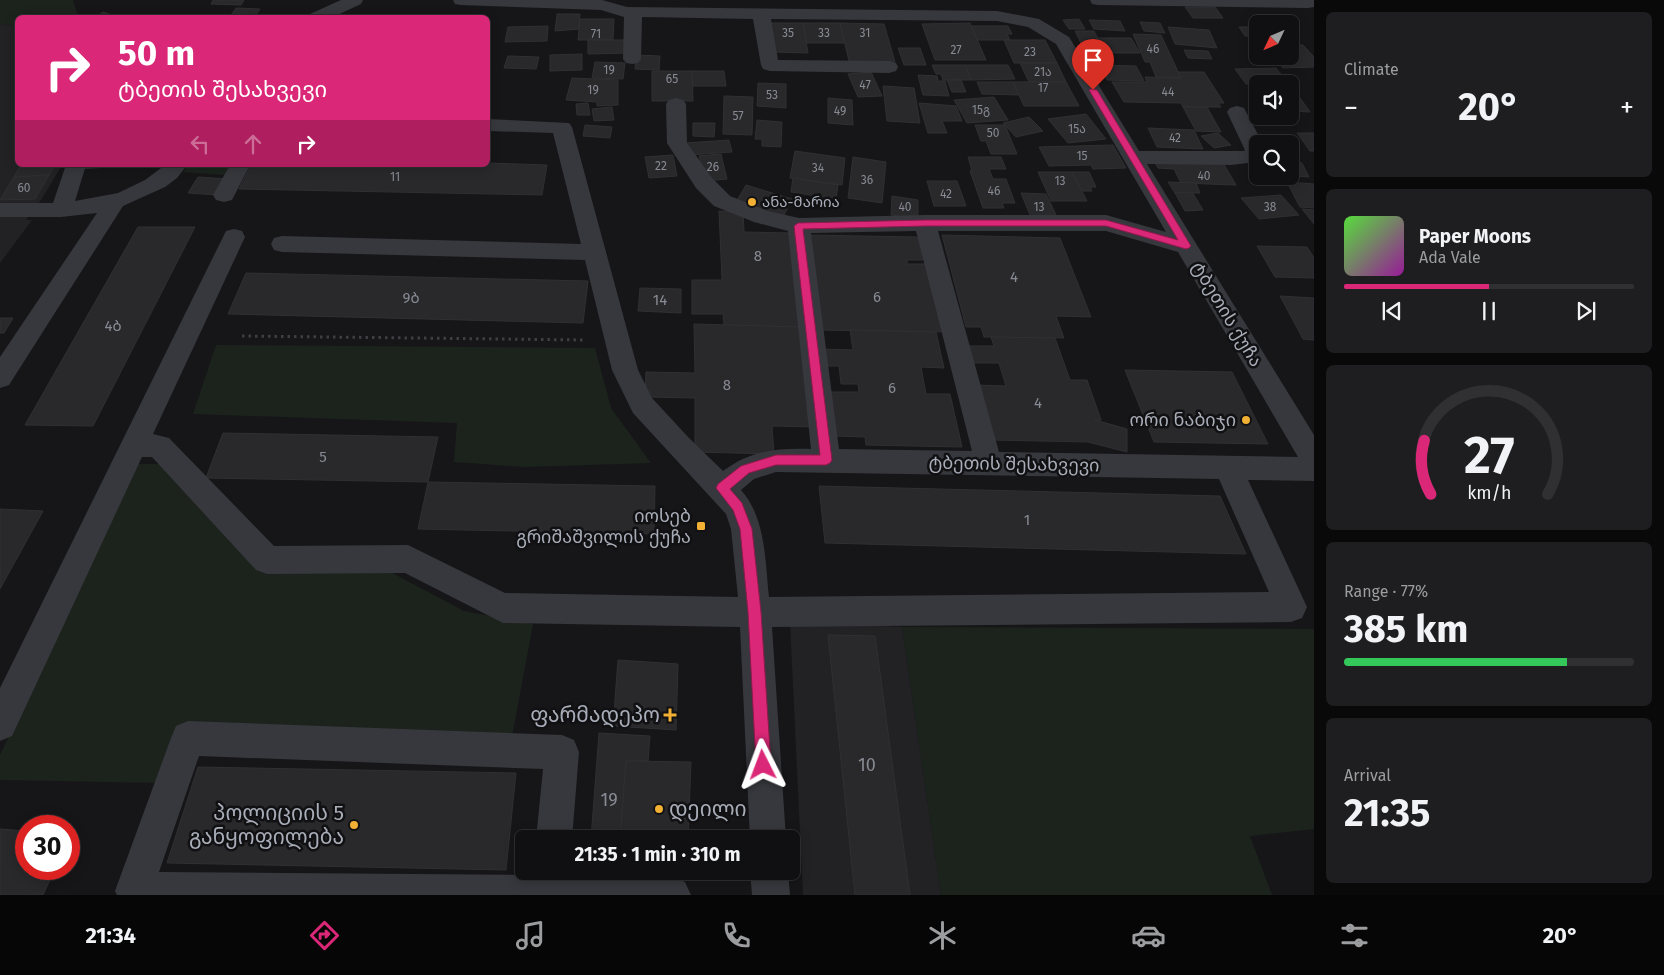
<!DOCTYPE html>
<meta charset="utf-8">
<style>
body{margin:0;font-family:"Fira Sans","Noto Sans Georgian",sans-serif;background:#1e1e20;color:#f1f3f6;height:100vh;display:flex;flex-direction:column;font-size:19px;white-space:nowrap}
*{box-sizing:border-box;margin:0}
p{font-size:16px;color:#9c9d9f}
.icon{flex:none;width:28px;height:28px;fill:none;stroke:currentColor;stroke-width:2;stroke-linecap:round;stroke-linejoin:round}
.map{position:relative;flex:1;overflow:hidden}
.panel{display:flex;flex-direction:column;gap:12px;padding:12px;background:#09090a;width:350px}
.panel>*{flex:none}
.banner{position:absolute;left:15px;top:15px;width:475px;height:152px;border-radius:8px;box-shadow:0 2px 12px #0003,0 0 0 1px #303032;background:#db2777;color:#fff;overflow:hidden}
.needle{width:32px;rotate:226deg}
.tools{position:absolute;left:1249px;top:15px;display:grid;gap:10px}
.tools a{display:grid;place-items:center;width:50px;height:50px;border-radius:8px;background:#101012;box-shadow:0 2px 12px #0003,0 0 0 1px #303032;font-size:25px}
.speed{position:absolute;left:15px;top:815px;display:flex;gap:10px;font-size:25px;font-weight:700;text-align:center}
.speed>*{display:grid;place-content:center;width:65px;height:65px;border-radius:50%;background:#101012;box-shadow:0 2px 12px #0003,0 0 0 1px #303032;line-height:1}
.speed .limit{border:8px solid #d22;background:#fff;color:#111}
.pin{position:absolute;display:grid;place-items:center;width:42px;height:42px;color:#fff;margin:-51px -21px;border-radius:50% 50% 50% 0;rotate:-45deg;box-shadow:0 0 5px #0007}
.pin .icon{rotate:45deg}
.me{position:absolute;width:55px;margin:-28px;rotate:357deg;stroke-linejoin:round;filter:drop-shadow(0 0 4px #0008)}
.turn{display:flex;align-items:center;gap:18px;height:105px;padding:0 20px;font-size:22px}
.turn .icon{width:65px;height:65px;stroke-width:2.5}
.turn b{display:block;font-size:35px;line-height:42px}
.lanes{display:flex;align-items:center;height:48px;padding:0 20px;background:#0003;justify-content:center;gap:25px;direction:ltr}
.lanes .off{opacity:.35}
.big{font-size:38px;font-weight:700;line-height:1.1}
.panel .widget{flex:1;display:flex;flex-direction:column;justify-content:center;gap:8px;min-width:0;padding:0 18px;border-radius:8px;background:#1e1e20}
.panel .dial{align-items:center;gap:0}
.dial svg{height:130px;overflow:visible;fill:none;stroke:#303032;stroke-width:7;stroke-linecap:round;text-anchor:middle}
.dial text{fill:#f1f3f6;stroke:none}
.song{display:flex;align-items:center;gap:15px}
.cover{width:60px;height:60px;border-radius:8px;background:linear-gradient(135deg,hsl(110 70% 55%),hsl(300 70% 35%))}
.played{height:5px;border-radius:2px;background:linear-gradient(90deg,#db2777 50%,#303032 50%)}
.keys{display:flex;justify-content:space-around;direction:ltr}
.heat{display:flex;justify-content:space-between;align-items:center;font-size:28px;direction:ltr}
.charge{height:8px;border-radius:4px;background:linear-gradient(90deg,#34c759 77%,#303032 0)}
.trip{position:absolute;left:515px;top:830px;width:285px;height:50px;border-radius:8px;background:#101012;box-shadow:0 2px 12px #0003,0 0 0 1px #303032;font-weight:700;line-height:50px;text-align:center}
.tab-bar{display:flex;height:80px;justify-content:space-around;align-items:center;background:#060607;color:#9c9d9f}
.tab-bar .icon{width:35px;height:35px}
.tab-bar .current{color:#db2777}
.tab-bar b{font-size:22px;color:#f1f3f6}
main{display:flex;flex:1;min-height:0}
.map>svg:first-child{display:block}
</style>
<main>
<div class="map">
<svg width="1314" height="895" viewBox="0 0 1314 895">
<rect width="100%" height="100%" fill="#161618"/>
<g fill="#222225">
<path d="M0,24L17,27L18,165H62L41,200L26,220H32L0,263Z"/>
<path d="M790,622L902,627L941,895H803Z"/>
</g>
<g fill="#1c231d">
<path d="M0,0H73L78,17L18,18L17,27L0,24Z"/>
<path d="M188,165H230L225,175L183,172Z"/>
<path d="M216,345L595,348L611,408L651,463L525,467L454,462L457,423L193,414Z"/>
<path d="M137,464H160L256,567H381L464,611L533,624L512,737L185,725L164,783L0,780V755Z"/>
<path d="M902,627L1314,629V829L1250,836L1272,895H941Z"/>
</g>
<g fill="#29292c" stroke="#303034">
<path d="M213,0H244L241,5L211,4Z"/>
<path d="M1185,7H1215L1223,18H1193Z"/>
<path d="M236,8L260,9L254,18H229Z"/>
<path d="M103,12L120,18H95Z"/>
<path d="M557,14H580L579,29L555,31Z"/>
<path d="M580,19H614L613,40H578Z"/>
<path d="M1079,19L1085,29H1069L1063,20Z"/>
<path d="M1089,20L1120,21L1125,31L1094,29Z"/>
<path d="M1140,22L1160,23L1165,33L1144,31Z"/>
<path d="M769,23H803L808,53L773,52Z"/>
<path d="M803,23H840L845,43H807Z"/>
<path d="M840,23L884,24L895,62L849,61Z"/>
<path d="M970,23L986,60H935L922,24Z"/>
<path d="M548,26L547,41L505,42L508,27Z"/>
<path d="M971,26H1008L1012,34H1007L1010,40H977Z"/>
<path d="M1168,27L1209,30L1217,48L1175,44Z"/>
<path d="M1239,27H1258V37L1245,36Z"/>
<path d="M1075,31H1094L1105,53H1109L1113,59H1089Z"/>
<path d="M1133,34L1161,35L1181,78L1156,77L1150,62H1145Z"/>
<path d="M1097,38H1131L1140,53H1105Z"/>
<path d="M588,40H627V53L588,54Z"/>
<path d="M1004,40H1045L1057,63H1014Z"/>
<path d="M1290,45H1303L1314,57V67L1283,68L1273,56H1290Z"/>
<path d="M898,48H920L926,65H904Z"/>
<path d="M1184,50L1208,51L1212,59L1188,58Z"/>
<path d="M582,54V70L550,71V55Z"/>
<path d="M636,55L660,56L659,70L635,69Z"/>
<path d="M508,56L539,57L536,69L504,68Z"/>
<path d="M595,62L625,63L623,79L592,78Z"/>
<path d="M1020,63H1057L1066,82H1029Z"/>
<path d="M932,65H965L971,80H943L941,74H936Z"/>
<path d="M965,65H1008L1015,79L971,80Z"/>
<path d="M1100,65L1136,66L1144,81L1107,80Z"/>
<path d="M1276,68L1288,83L1246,84L1235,69Z"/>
<path d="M652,71H692L693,101H652Z"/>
<path d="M692,71H724L726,86H693Z"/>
<path d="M871,72L882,96L858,97L848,74Z"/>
<path d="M1178,72H1204L1224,103H1218L1221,107H1183L1181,103L1124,102L1112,82H1147L1145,77L1181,78Z"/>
<path d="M918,75L937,76L938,81H945L949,96L923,95Z"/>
<path d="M572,78L618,80V105L597,106V102L566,100Z"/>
<path d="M947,80H961L966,92H952Z"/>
<path d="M977,82H1013L1019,95L982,94Z"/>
<path d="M1013,82H1066L1079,106H1024Z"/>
<path d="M758,83L786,84V108L757,106Z"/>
<path d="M883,86L914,88L920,123L887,121Z"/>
<path d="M1248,87H1258V101Z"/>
<path d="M1290,88H1293L1310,112L1290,111Z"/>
<path d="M724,96L753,97L752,135L723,134Z"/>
<path d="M994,97L1008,120L967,123L954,100Z"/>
<path d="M828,98L852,100L853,125L828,123Z"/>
<path d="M588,103L590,115H577L576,104Z"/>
<path d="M919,103L956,106L962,121H942L947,133H928Z"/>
<path d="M612,107L614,120L594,121L592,109Z"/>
<path d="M1183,107H1207L1221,132L1196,131Z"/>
<path d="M1086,114L1106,139L1068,143L1048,119Z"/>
<path d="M1029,117L1043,131L1016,137L1003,123Z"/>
<path d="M757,120L782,122L781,147L762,146V139H755Z"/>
<path d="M693,123H715L714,137L693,136Z"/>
<path d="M585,125L612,127L610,138L583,136Z"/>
<path d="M975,125H1005L1017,154H991L986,141H981Z"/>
<path d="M1148,128L1194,130L1203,149L1157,147Z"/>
<path d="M1218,133L1231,145L1214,148L1201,136Z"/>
<path d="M1297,133H1314V151H1310Z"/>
<path d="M729,140L732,152L689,155L686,143Z"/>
<path d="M1113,145L1126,168L1093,169L1091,165L1049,166L1039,147Z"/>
<path d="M795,151L845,158L842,185L790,178Z"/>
<path d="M721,154L727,179L705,181L699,156Z"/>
<path d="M673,155L677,176L649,178L645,157Z"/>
<path d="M853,157L886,162L882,203L848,198Z"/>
<path d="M968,157H1001L1006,169H989L993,179H1006L1015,203H1002L1004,208H983L970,171H972Z"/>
<path d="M1153,159L1222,161L1236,185L1181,183L1174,169L1158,168Z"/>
<path d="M1290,161L1302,163L1309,177L1294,176L1290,169Z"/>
<path d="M488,163L547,165L542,195L239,189L251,165H488Z"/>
<path d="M21,165H55L49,175L14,177Z"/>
<path d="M80,165H110L109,167L78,169Z"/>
<path d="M1038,172H1072L1087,201H1051Z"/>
<path d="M1072,172H1089L1096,187H1090L1092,191H1082Z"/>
<path d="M49,175L35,199L0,200L14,177Z"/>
<path d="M198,177L229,179L219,195L188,193Z"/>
<path d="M793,178L838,185L836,199L791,192Z"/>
<path d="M927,181H957L966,206H934Z"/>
<path d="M1168,182L1196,183L1200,193H1175Z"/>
<path d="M1287,182L1314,184V208L1300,207Z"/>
<path d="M746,185L792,199L783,217L736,202Z"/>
<path d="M1192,192L1203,210L1185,211L1175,193Z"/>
<path d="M1021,193L1046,194L1058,219L1032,220Z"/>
<path d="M1281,195L1299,215L1259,219L1241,198Z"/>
<path d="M892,196L918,200V219L891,215Z"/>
<path d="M1302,209L1314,210V224Z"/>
<path d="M719,211L743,212L744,232L792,233L802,327L724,325L723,314H692V280H722Z"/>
<path d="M138,227H195L93,426L25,425Z"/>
<path d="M807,235L917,237L923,260H907V264H932L949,332L819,330Z"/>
<path d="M942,235L1060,238L1091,317L1056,316L1064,338L984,337L981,327H966Z"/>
<path d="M1257,246L1307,247L1314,258V278L1275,277Z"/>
<path d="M246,273L588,281L583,323L228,314Z"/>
<path d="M640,288L681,289V313L638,311Z"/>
<path d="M1280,296L1314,298V340L1303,339Z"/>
<path d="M0,318H13L4,333H0Z"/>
<path d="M694,324L802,327L813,427L772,426L774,454L695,452V398L645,397L646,372L695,373Z"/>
<path d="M850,330L936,332L944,368L921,367L926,394H950L962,447L866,445L865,437L836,436L830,392H859L858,384H841L839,366H823L821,349L853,350Z"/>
<path d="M991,337L1055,338L1070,380H1087L1101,420H1095L1127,429V452L1088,442L991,440L976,385L1006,386L999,363H974L969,346H994Z"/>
<path d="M1125,370L1232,372L1268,444L1154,442Z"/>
<path d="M223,433L438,437L428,482L206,478Z"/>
<path d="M428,482L655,486L654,534L418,529Z"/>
<path d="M819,486L1220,496L1246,554L825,543Z"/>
<path d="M0,509L43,511L0,589Z"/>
<path d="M828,635L875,636L910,895H855Z"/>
<path d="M618,660L678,664L676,730L613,726Z"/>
<path d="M599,733L650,736L648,761H626L620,839H591Z"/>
<path d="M626,761L691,762L688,839H620Z"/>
<path d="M198,767L516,773L506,870L167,863Z"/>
<path d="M0,829L26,831V869H55L43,895H0Z"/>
<path d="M629,871H678V876L629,873Z"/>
</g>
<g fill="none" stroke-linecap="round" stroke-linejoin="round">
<path stroke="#3d3f44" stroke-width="3" stroke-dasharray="2.5 4" stroke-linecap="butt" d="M242,336L586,340"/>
<g fill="#37383d" fill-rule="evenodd">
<path d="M341,0H363L361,4L331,18H308L310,14Z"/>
<path d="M453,0H602L627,7L997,11L1039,19L1069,37L1139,151H1244L1245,150L1227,112L1230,108L1237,106L1244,108L1263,144H1258L1256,162L1231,165L1147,164L1314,435V481L1248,480L1307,607L1302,618L1291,622L772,627L786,839H750L740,627L503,623L405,573L267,574L256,570L152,457H142L12,736L0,741V688L226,231L234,229L242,231L245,237L153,434L169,438L274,546L408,545L505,593L738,597L731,529L726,514L633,413L612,370L585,260L282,252L274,250L271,244L274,238L282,236L581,244L553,133L488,131V119L569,123L572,127L638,370L652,398L689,438L723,471C751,450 778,448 811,449L788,231L754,222L714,206L696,188L667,143L666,104L669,100L676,98L683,100L686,104L687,143L712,178L730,196L768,211L799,218L925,215H1106L1166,232L1056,44L1028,27L997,21L771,19L778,60L889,61L896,63L898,67L896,71L889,73L770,71L763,69L761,65L753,19L642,17L641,59L638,63L632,64L626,63L623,59L624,17L601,10L461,5L455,4ZM916,231L972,451L839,449L811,233ZM938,231H1106L1178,252L1298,457L999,452ZM776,472L1219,479L1269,592L769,597C765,561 766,518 741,490L754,479Z"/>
<path d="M1090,0H1314V7L1308,8L1098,5L1092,4Z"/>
<path d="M66,165H86L75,201L118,193L145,180L165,165H187L177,178L165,187L123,206L9,385L0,388V357L97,213L61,217H0V203H53Z"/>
<path d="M230,165H250L232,200L224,202L216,200L213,195Z"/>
<path d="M188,721L562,735L574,740L579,752L572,839H536L543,769L199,756L159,872L532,875V871H570L569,875L672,876L685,882L691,895H117L115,891L171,738L176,726Z"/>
<path d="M750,871H788L790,895H752Z"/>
</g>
</g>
<path fill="#db2777" stroke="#8e194d" d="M1090,89L1097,90L1191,246L1189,248L1186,249L1106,226H925L803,229L832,460L830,463L826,465H776L749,473L730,489L742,503L752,529L761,612L771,765L768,770L763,772L758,770L756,765L748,612L740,529L733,510L716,488L718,484L741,466L776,455H820L794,226L798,223L925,220H1106L1178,240L1089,90Z"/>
<g fill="#f2b134" stroke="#111113" stroke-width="2">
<circle cx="752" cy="202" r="5"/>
<circle cx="1246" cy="420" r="5"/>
<rect x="696" y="521" width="10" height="10" rx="2.5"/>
<path d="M667.5 707.5h5v5h5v5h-5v5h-5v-5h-5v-5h5z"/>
<circle cx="659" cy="809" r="5"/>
<circle cx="354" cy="825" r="5"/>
</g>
<g text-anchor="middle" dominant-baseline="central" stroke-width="5" stroke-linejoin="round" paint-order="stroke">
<g font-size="12" fill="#888b94">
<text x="788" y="33">35</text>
<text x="824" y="33">33</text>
<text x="865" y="33">31</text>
<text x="596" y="34">71</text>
<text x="1153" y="49">46</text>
<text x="956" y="50">27</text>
<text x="1030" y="52">23</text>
<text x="609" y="70">19</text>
<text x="1043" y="72">21ა</text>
<text x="672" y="79">65</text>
<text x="865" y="85">47</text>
<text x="1043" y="88">17</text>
<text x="593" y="90">19</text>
<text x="1168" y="92">44</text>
<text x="772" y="95">53</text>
<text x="981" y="110">15გ</text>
<text x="840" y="111">49</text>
<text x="738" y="116">57</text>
<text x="1077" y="129">15ა</text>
<text x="993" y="133">50</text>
<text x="1175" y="138">42</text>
<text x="1082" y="156">15</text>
<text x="661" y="166">22</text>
<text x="713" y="167">26</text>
<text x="818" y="168">34</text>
<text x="1204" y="176">40</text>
<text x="395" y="177">11</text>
<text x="867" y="180">36</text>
<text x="1060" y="181">13</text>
<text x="24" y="188">60</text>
<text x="994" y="191">46</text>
<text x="946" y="194">42</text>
<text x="905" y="207">40</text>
<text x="1039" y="207">13</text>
<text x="1270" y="207">38</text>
</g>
<g font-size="15" fill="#a8adb8" stroke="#111113" text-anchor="start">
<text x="762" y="202">ანა-მარია</text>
</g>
<g font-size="15" fill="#888b94">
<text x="758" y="256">8</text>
<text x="1014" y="277">4</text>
<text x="877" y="297">6</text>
<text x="411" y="298">9ბ</text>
<text x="660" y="300">14</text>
<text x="113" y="326">4ბ</text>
<text x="727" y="385">8</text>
<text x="892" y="388">6</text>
<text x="1038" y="403">4</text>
<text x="323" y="457">5</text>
<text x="1027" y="520">1</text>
</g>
<g font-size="18" fill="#a8adb8" stroke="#111113">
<text transform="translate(1227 314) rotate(59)">ტბეთის ქუჩა</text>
<text transform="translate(1014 464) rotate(1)">ტბეთის შესახვევი</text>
</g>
<g font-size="18" fill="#a8adb8" stroke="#111113" text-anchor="end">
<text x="1236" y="420">ორი ნაბიჯი</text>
<text x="691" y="516">იოსებ<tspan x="691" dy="21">გრიშაშვილის ქუჩა</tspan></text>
</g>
<g font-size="18" fill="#888b94">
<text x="867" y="765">10</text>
<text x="609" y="800">19</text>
</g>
<g font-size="21" fill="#a8adb8" stroke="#111113" text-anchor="end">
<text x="660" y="715">ფარმადეპო</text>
<text x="669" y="809" text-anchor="start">დეილი</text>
<text x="344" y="813">პოლიციის 5<tspan x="344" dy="24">განყოფილება</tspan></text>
</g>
</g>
</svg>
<div class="tools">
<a><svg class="needle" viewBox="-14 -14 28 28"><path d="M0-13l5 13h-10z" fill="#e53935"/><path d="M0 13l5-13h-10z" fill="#9c9d9f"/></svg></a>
<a><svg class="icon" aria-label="sound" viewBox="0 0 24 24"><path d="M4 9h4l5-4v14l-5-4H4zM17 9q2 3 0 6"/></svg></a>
<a><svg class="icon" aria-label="search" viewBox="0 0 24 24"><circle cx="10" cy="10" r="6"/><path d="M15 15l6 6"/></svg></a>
</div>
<div class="speed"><div class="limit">30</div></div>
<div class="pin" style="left:1093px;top:90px;background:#d93025"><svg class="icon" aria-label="arrive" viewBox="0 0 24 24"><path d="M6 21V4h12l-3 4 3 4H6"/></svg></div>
<svg class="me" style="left:763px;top:765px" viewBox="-20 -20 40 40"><path d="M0-17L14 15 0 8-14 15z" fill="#db2777" stroke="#fff" stroke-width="4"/></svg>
<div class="trip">21:35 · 1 min · 310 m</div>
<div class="banner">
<div class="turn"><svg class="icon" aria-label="right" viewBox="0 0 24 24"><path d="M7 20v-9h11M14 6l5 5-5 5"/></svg><div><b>50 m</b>ტბეთის შესახვევი</div></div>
<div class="lanes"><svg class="icon off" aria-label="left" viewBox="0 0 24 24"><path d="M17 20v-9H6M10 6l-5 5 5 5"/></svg><svg class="icon off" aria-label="ahead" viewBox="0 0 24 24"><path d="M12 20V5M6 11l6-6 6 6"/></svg><svg class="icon" aria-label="right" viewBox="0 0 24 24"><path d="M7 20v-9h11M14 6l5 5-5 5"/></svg></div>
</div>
</div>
<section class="panel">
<div class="widget"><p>Climate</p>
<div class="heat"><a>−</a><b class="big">20°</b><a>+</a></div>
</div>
<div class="widget">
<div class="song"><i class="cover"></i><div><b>Paper Moons</b><p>Ada Vale</p></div></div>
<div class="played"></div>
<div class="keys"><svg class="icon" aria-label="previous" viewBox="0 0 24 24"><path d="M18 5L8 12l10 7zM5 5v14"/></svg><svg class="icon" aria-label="pause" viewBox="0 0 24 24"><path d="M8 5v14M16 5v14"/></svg><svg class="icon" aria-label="next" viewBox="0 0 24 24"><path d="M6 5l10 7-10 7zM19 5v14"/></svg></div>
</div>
<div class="widget dial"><svg viewBox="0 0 100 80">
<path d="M14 69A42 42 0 1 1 86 69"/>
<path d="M14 69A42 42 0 0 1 10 36" stroke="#db2777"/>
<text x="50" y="56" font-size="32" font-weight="700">27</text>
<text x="50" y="72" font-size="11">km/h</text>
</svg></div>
<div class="widget"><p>Range · 77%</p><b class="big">385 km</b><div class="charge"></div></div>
<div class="widget"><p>Arrival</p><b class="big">21:35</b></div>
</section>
</main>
<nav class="tab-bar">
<b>21:34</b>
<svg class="icon current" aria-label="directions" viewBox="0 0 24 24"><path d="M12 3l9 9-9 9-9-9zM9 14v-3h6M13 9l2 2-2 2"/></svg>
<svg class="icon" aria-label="music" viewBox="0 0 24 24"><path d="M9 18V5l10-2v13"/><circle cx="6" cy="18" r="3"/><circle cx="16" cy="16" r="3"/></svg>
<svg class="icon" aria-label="phone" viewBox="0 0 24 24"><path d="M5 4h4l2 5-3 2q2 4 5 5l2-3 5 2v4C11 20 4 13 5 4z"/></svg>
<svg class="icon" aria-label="climate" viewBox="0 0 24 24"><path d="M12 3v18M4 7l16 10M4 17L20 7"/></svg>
<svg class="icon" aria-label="car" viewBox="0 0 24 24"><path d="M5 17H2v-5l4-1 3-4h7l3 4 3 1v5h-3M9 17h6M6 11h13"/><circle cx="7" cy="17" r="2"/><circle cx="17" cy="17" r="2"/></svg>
<svg class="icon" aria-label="filters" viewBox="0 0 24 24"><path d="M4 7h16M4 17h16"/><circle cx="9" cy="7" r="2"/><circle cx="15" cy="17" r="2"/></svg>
<b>20°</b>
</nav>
